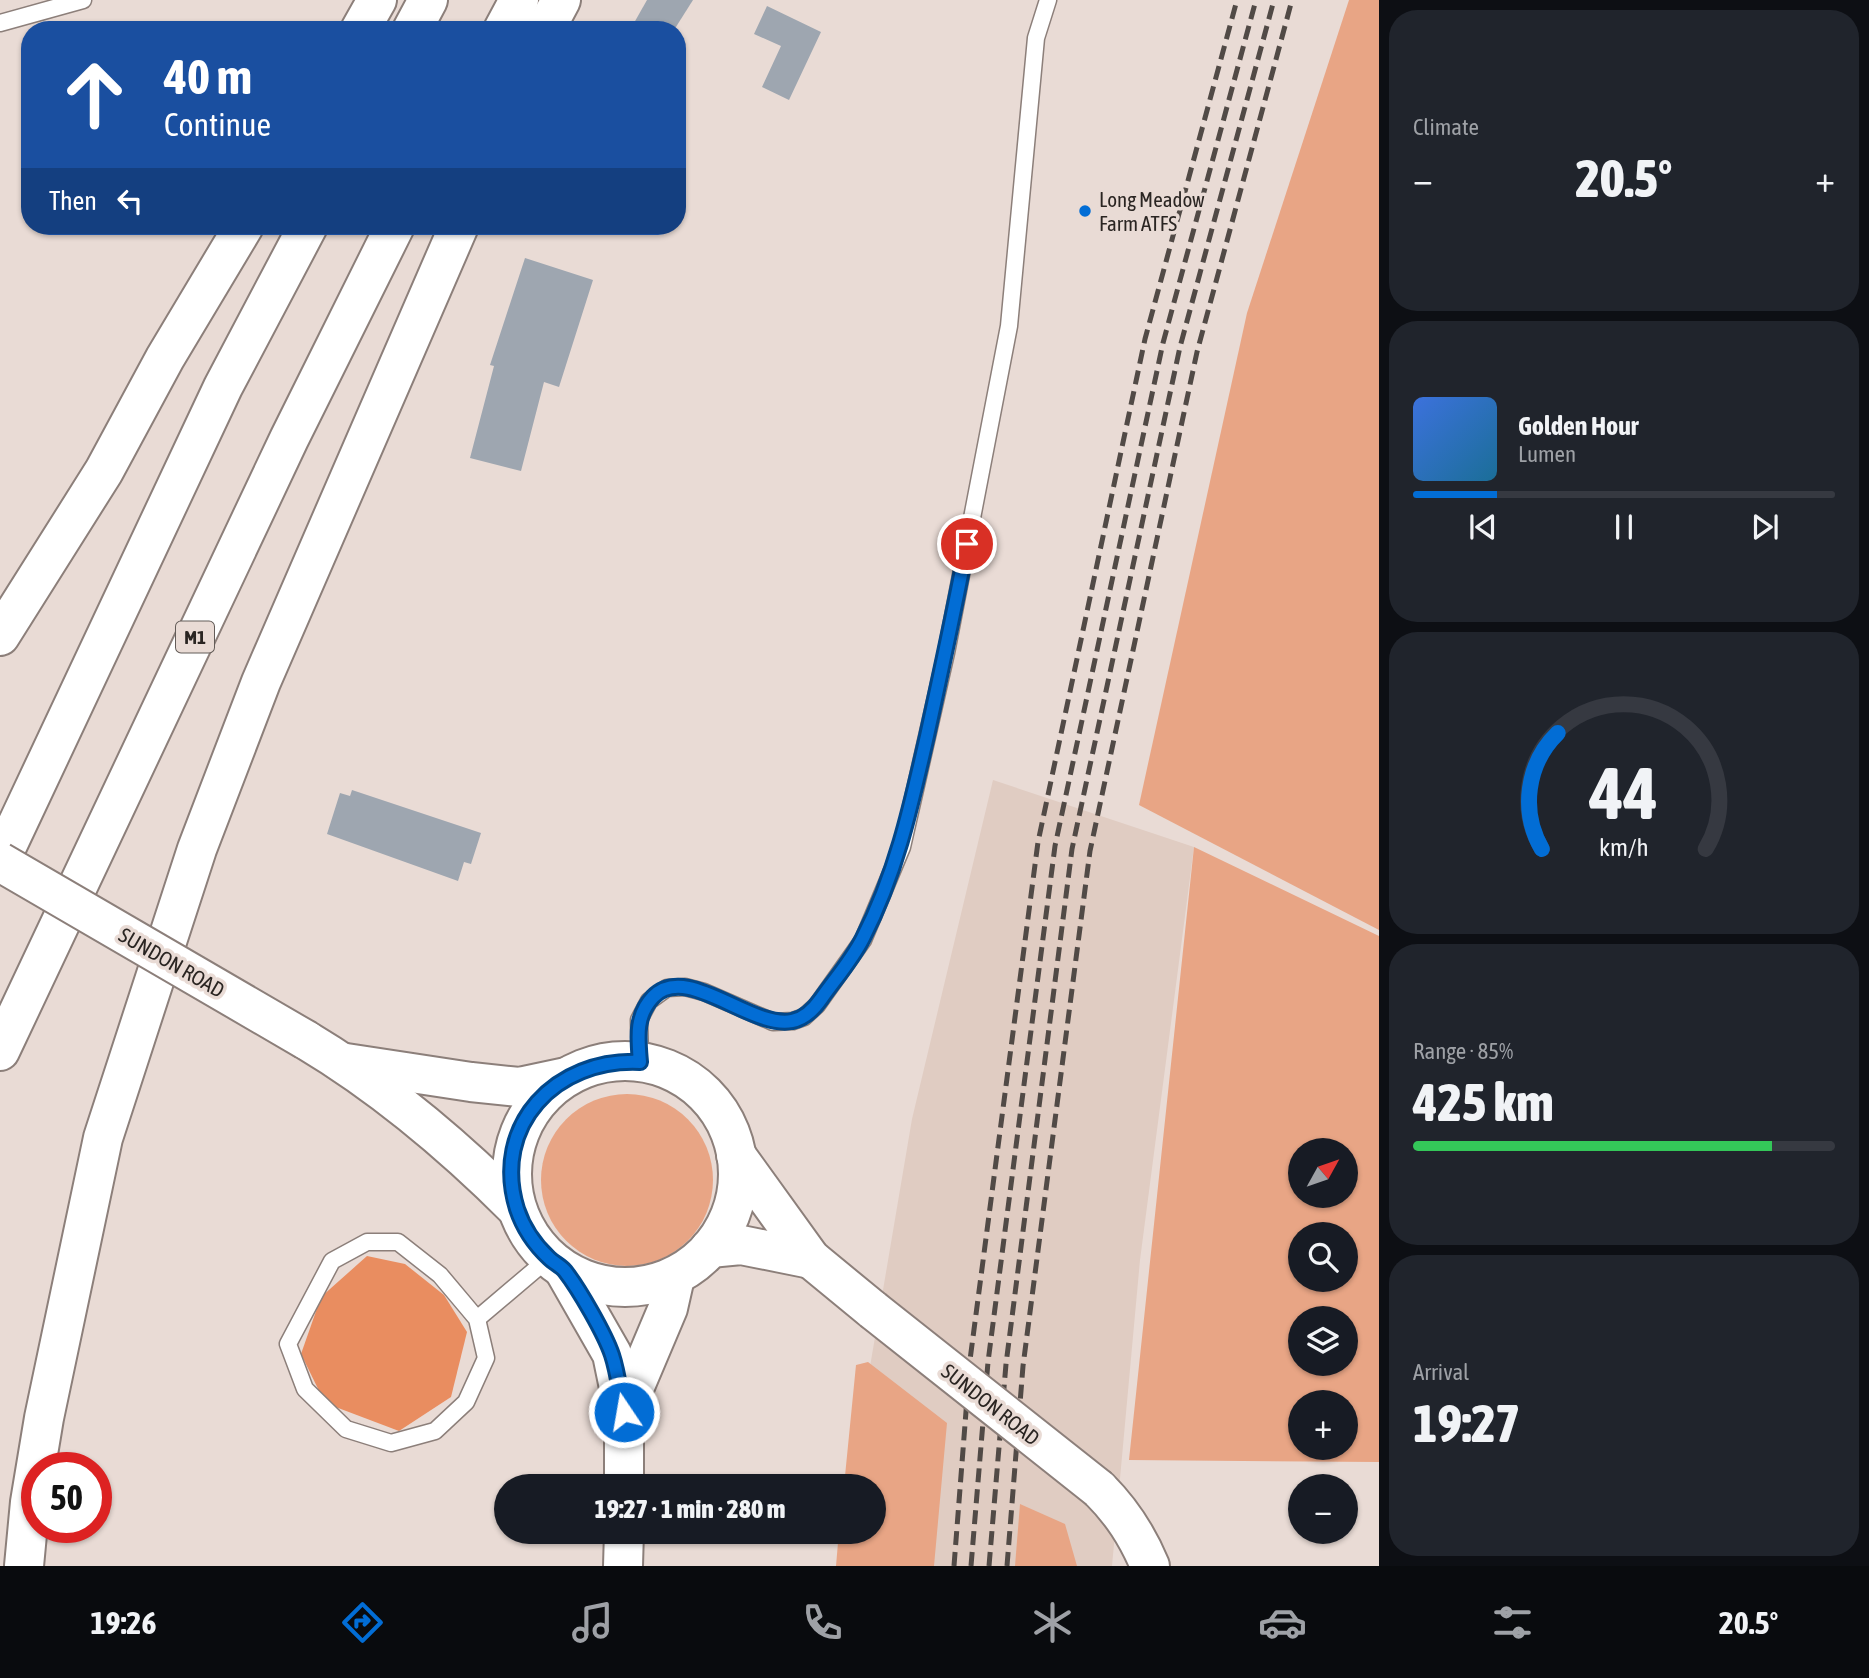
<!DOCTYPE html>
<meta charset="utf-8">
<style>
body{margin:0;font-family:"Asap Condensed",sans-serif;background:#20242c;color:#f1f3f6;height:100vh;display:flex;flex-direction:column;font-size:26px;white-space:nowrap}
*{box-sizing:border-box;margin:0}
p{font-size:23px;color:#9ea1a6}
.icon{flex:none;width:38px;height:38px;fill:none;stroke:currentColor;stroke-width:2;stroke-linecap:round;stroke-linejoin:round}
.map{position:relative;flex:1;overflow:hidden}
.side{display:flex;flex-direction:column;gap:10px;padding:10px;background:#0d0f14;width:490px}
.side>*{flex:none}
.banner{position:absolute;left:21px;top:21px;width:665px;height:214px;border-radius:28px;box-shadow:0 2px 5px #0004;background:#1a4fa0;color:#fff;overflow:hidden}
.needle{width:46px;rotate:50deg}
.tools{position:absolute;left:1288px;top:1138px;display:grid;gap:14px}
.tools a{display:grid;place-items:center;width:70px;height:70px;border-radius:50%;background:#171b24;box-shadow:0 2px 5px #0004;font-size:35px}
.speed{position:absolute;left:21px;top:1452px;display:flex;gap:14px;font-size:35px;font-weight:700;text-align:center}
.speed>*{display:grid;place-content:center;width:91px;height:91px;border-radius:50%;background:#171b24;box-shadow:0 2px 5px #0004;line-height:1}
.speed .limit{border:10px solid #d22;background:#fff;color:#111}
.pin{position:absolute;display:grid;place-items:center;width:60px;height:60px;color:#fff;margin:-30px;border:4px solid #fff;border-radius:50%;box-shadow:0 2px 7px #0007}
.me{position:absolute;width:77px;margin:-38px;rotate:348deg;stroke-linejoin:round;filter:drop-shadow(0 0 5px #0008)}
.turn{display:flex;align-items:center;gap:24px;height:147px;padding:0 28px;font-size:32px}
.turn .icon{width:91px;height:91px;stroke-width:2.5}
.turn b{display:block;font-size:49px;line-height:60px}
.then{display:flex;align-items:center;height:66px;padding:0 28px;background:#0003;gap:14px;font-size:26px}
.big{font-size:52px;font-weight:800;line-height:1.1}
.side .tile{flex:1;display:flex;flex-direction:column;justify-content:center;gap:10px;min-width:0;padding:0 24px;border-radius:28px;background:#20242c}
.side .dial{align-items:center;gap:0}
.dial svg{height:182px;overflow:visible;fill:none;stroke:#363941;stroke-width:7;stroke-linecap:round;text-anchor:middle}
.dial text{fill:#f1f3f6;stroke:none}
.song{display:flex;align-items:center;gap:21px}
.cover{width:84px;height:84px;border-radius:10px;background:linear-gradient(135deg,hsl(220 70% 55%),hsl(200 70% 35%))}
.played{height:7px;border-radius:4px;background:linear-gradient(90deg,#026dd5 20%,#363941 20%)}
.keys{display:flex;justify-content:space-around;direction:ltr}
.heat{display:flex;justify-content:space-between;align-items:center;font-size:38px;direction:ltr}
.charge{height:10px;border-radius:5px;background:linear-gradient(90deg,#34c759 85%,#363941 0)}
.trip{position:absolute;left:494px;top:1474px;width:392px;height:70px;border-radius:35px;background:#171b24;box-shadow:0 2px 5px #0004;font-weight:800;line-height:70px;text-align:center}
.menu{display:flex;height:112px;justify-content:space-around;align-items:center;background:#090b0e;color:#9ea1a6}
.menu .icon{width:49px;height:49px}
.menu .active{color:#026dd5}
.menu b{font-size:32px;color:#f1f3f6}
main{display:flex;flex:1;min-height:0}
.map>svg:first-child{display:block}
</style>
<main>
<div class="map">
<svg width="1379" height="1566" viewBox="0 0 1379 1566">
<rect width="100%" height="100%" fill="#e9dbd5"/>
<path fill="#e0ccc2" d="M993,780L1194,847L1140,1260L1112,1566H846L873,1531V1486L863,1408L912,1119Z"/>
<g fill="#e8a585" fill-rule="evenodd">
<path d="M1349,0H1379V930L1139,805L1247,313Z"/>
<path d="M1194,847L1379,936V1462L1129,1460ZM1300,1150H1346V1195H1300ZM1300,1234H1346V1279H1300ZM1300,1318H1346V1363H1300ZM1300,1402H1346V1447H1300Z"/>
<circle cx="627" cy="1180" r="86"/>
<path d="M868,1362L947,1423L934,1566H836L839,1531H873V1486H844L856,1365Z"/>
<path d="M1020,1504L1065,1524L1077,1566H1015Z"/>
</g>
<path fill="#e98d60" d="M367,1256L405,1264L444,1295L467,1332L451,1397L399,1431L325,1403L301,1354L321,1297Z"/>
<g fill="#9ea6b0">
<path d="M647,0H693L674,30H630Z"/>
<path d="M767,6L821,32L789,100L762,87L781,46L754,34Z"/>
<path d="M525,258L593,280L559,387L544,382L521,471L470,458L494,366L490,365Z"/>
<path d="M352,790L481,833L471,864L464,862L458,881L327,834L340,793L350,796Z"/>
</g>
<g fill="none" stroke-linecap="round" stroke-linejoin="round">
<g stroke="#8c7f7a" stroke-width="19">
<g id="lane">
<path d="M0,23L83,0"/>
<path d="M640,1062L639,1020L649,1001L667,988L685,987L704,992L773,1022L793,1021L804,1017L817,1005L863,940L902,847L946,653L1009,326L1036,38L1048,0"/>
<path d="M477,1319L440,1275L398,1242H367L332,1261L288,1344L305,1389L346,1429L391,1443L435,1431L466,1402L486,1358L477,1319L549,1258"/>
</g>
</g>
<g stroke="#8c7f7a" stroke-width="42">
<g id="secondary">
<path d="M306,1040C383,1086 453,1145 517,1209"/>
<circle cx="625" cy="1174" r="113"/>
<path d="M346,1063L471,1082L519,1087L566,1077"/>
<path d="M736,1155L811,1259L873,1310"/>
<path d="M710,1248L741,1245L811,1259"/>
<path d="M564,1270L612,1354L624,1412V1486"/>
<path d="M624,1412L668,1308L675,1277"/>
<path d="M1099,1489C1122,1512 1137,1535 1150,1566"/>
<path d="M623,1566L624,1531"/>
</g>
</g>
<g stroke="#8c7f7a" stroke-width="42">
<g id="highway">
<path d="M360,30L377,0"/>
<path d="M412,30L428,0"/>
<path d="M503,30L519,0"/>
<path d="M545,30L561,0"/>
<path d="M0,636L104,471L165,358L244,226"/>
<path d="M0,861L223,387L308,226"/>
<path d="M0,1051L289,439L395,226"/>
<path d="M24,1566L30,1502L44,1418L103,1138L197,849L261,682L459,226"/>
</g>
</g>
<use href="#lane" stroke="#fff" stroke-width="16"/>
<use href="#secondary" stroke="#fff" stroke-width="38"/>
<use href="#highway" stroke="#fff" stroke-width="38"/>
<g stroke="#514a46" stroke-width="5" stroke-dasharray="14 7" stroke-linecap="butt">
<path d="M954,1566L970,1360L1038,842L1145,339L1237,0"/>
<path d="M971,1566L988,1362L1055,846L1163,343L1256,0"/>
<path d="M989,1566L1006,1364L1072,849L1180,347L1274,0"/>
<path d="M1007,1566L1023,1366L1090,851L1197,352L1292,0"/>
</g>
<g stroke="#8c7f7a" stroke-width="42" stroke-linecap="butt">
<g id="secondary-bridge">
<path d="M0,862L306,1040"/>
<path d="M873,1310L1099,1489"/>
</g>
</g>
<use href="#secondary-bridge" stroke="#fff" stroke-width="38"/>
</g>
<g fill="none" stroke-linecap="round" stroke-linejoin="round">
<g stroke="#01478a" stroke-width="18">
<path id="route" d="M624,1412C620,1394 618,1373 612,1355C605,1334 579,1289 565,1271C561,1266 554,1263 549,1258C535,1245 523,1227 517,1209C491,1125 556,1058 640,1062C638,1038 635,1016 653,997C687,962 750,1029 792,1021C804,1019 814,1009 821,999C835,979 852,960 863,938C896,874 911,806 927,736C941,672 955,608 967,544"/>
</g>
<use href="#route" stroke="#026dd5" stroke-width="12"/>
</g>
<circle fill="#026dd5" stroke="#e9dbd5" stroke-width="2.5" cx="1085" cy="211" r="7"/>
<g text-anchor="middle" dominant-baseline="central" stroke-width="7" stroke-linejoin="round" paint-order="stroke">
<rect fill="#e9dbd5" stroke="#635c58" stroke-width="2" x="176" y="621.5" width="38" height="31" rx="5"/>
<g font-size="19" font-weight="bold" fill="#2a2522">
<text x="195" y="637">M1</text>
</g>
<g font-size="21" fill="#2a2522" stroke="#e9dbd5" text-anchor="start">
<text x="1099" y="199">Long Meadow<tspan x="1099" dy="24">Farm ATFS</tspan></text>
</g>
<g font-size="21" fill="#2a2522" stroke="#e9dbd5">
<text transform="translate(172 962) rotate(30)">SUNDON ROAD</text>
<text transform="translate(991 1404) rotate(38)">SUNDON ROAD</text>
</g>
</g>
</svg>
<div class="tools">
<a><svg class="needle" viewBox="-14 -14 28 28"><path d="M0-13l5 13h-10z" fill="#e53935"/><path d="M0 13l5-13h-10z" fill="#9ea1a6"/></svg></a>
<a><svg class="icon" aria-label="search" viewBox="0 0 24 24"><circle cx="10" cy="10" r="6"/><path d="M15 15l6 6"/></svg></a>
<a><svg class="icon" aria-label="layers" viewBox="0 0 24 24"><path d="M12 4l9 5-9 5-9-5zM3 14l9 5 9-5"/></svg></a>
<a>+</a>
<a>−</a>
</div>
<div class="speed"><div class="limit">50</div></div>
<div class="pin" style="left:967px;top:544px;background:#d93025"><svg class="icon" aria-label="arrive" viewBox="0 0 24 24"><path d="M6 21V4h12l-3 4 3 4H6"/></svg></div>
<svg class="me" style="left:624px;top:1412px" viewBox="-20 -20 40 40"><circle r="17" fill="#026dd5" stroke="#fff" stroke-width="3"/><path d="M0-11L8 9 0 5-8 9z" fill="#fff"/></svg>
<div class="trip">19:27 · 1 min · 280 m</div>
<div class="banner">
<div class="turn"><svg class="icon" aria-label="ahead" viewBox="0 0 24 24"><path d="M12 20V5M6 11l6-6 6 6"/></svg><div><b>40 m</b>Continue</div></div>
<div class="then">Then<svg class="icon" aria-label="left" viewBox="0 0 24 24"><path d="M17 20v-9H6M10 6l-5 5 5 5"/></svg></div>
</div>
</div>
<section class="side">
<div class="tile"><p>Climate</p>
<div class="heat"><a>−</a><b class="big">20.5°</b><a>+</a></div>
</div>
<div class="tile">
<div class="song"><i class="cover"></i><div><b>Golden Hour</b><p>Lumen</p></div></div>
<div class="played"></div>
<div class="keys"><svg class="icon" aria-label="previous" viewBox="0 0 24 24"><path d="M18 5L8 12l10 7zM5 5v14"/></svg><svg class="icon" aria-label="pause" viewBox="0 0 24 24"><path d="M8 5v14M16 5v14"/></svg><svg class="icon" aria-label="next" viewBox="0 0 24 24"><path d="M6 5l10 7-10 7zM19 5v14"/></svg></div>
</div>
<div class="tile dial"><svg viewBox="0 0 100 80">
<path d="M14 69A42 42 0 1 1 86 69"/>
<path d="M14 69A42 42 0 0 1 21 18" stroke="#026dd5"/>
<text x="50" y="56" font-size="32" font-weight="700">44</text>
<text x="50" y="72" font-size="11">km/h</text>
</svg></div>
<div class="tile"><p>Range · 85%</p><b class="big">425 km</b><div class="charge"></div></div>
<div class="tile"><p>Arrival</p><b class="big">19:27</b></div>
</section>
</main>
<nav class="menu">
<b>19:26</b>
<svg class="icon active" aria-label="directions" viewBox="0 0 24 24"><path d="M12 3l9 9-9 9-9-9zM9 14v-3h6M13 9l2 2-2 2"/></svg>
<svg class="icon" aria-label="music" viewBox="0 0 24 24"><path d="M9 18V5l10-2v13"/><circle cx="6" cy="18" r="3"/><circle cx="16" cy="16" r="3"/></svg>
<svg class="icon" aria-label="phone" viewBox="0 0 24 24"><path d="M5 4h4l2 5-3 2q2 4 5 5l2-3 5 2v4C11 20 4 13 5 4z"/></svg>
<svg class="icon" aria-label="climate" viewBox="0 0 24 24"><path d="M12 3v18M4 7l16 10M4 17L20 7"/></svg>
<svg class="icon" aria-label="car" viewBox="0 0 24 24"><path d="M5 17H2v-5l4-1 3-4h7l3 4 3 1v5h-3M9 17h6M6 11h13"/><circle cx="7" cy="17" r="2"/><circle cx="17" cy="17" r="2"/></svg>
<svg class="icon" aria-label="filters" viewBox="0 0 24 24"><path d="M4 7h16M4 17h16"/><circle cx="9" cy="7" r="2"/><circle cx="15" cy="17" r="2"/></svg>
<b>20.5°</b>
</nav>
